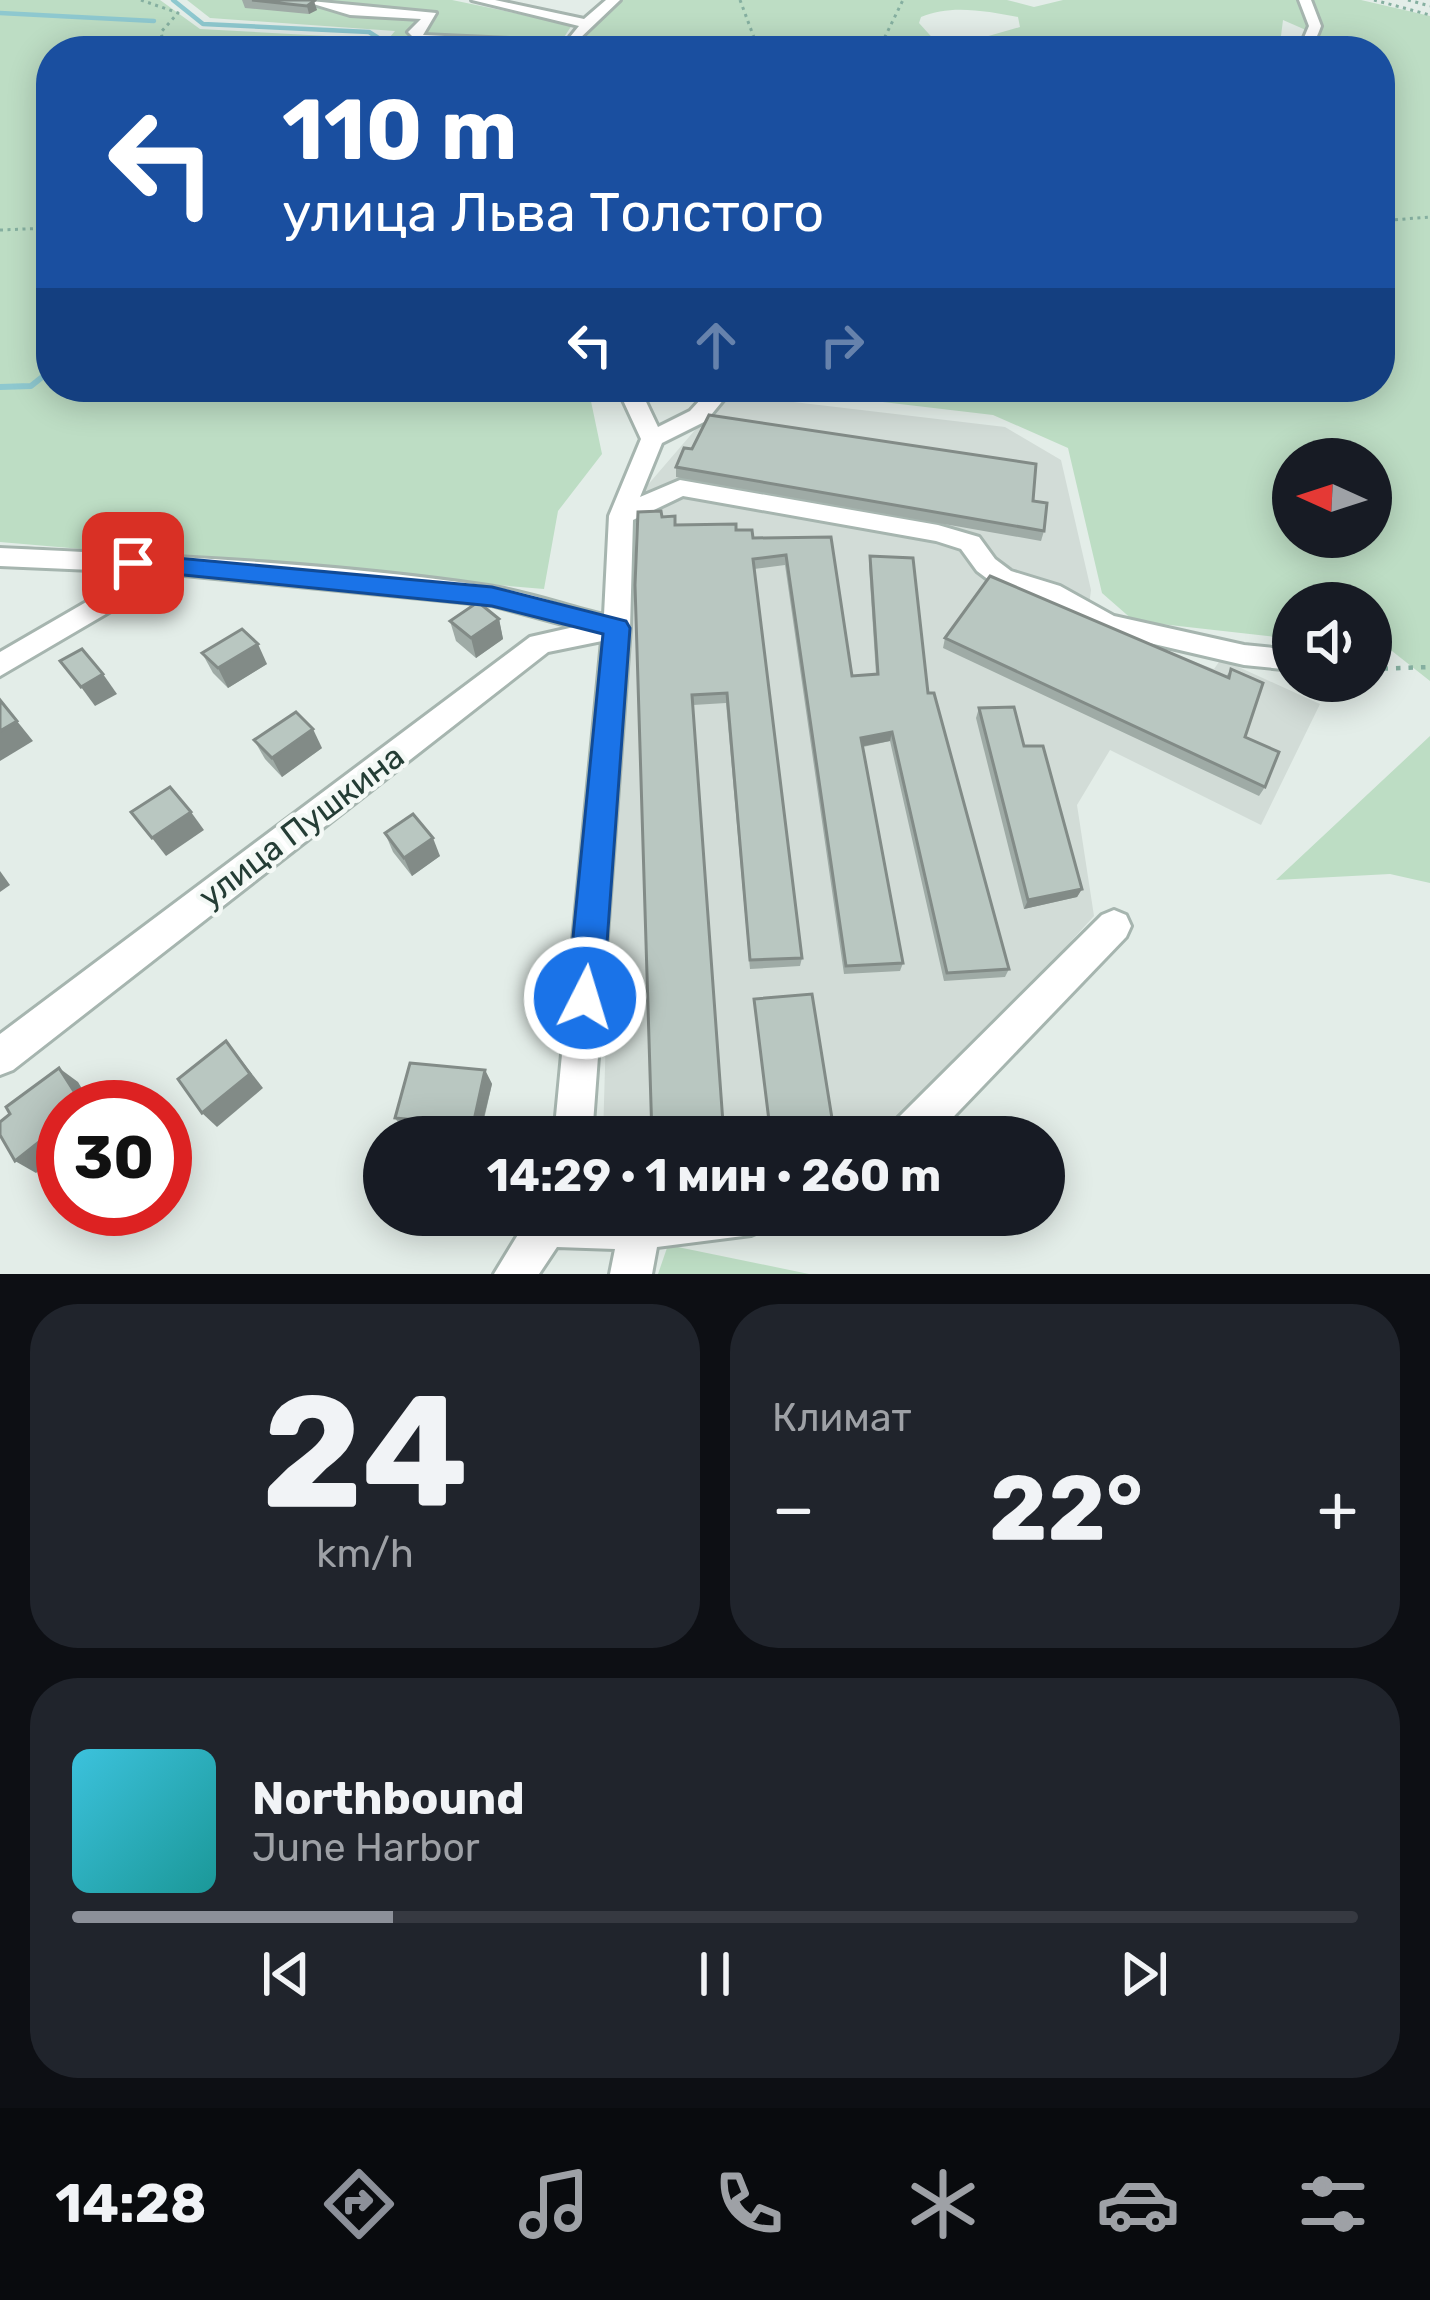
<!DOCTYPE html>
<html lang="ru">
<meta charset="utf-8">
<style>
body{margin:0;font-family:Rubik,sans-serif;background:#20242c;color:#f1f3f6;height:100vh;display:flex;flex-direction:column;font-size:45px;white-space:nowrap}
*{box-sizing:border-box;margin:0}
p{font-size:39px;color:#9ea1a6}
.icon{flex:none;width:66px;height:66px;fill:none;stroke:currentColor;stroke-width:2;stroke-linecap:round;stroke-linejoin:round}
.map{position:relative;height:1274px;overflow:hidden}
.side{display:flex;flex-direction:column;gap:30px;padding:30px;background:#0d0f14;flex:1}
.side>*{flex:none}
.hud{position:absolute;left:36px;top:36px;width:1359px;height:366px;border-radius:48px;box-shadow:0 6px 30px #0003;background:#1a4fa0;color:#fff;overflow:hidden}
.needle{width:78px;rotate:273deg}
.controls{position:absolute;left:1272px;top:438px;display:grid;gap:24px}
.controls a{display:grid;place-items:center;width:120px;height:120px;border-radius:50%;background:#171b24;box-shadow:0 6px 30px #0003;font-size:60px}
.speed{position:absolute;left:36px;top:1080px;display:flex;gap:24px;font-size:60px;font-weight:700;text-align:center}
.speed>*{display:grid;place-content:center;width:156px;height:156px;border-radius:50%;background:#171b24;box-shadow:0 6px 30px #0003;line-height:1}
.speed .limit{border:18px solid #d22;background:#fff;color:#111}
.pin{position:absolute;display:grid;place-items:center;width:102px;height:102px;color:#fff;margin:-51px;border-radius:24px;box-shadow:0 6px 18px #0006}
.me{position:absolute;width:132px;margin:-66px;rotate:5deg;stroke-linejoin:round;filter:drop-shadow(0 0 9px #0008)}
.turn{display:flex;align-items:center;gap:42px;height:252px;padding:0 48px;font-size:54px}
.turn .icon{width:156px;height:156px;stroke-width:2.5}
.turn b{display:block;font-size:84px;line-height:102px}
.lanes{display:flex;align-items:center;height:114px;padding:0 48px;background:#0003;justify-content:center;gap:60px;direction:ltr}
.lanes .off{opacity:.35}
.big{font-size:90px;font-weight:700;line-height:1.1}
.side .card{flex:1;display:flex;flex-direction:column;justify-content:center;gap:18px;min-width:0;padding:0 42px;border-radius:48px;background:#20242c}
.side .dial{align-items:center;gap:0}
.dial b{font-size:156px;line-height:1}
.song{display:flex;align-items:center;gap:36px}
.cover{width:144px;height:144px;border-radius:18px;background:linear-gradient(135deg,hsl(190 70% 55%),hsl(180 70% 35%))}
.played{height:12px;border-radius:6px;background:linear-gradient(90deg,#8c9099 25%,#363941 25%)}
.keys{display:flex;justify-content:space-around;direction:ltr}
.heat{display:flex;justify-content:space-between;align-items:center;font-size:66px;direction:ltr}
.side .tiles{flex:1;display:grid;gap:30px;grid-template-columns:1fr 1fr}
.card:last-child{grid-column:span 2}
.trip{position:absolute;left:363px;top:1116px;width:702px;height:120px;border-radius:60px;background:#171b24;box-shadow:0 6px 30px #0003;font-weight:700;line-height:120px;text-align:center}
.tab-bar{display:flex;height:192px;justify-content:space-around;align-items:center;background:#090b0e;color:#9ea1a6}
.tab-bar .icon{width:84px;height:84px}
.tab-bar .active{color:#8c9099}
.tab-bar b{font-size:54px;color:#f1f3f6}
.map>svg:first-child{display:block}
</style>
<div class="map">
<svg width="1430" height="1274" viewBox="0 0 1430 1274">
<rect width="100%" height="100%" fill="#e3ede8"/>
<path fill="#d2dcd7" d="M726,394L1005,427L1061,460L1091,590L1087,622L1214,669L1221,659L1320,704L1261,825L1110,750L1077,805L1094,916L893,1137H603L621,516Z"/>
<g fill="#bdddc4" fill-rule="evenodd">
<path d="M0,0H160L200,29L364,38L352,51H51V387H588L602,454L558,511L544,589L0,542Z"/>
<path d="M187,0H452L572,25L555,51H378L395,31L210,18Z"/>
<path d="M622,0H1007L1034,7L1063,0H1361L1430,16V681L1392,651L1371,648V603H1293V639L1134,621L1102,593L1068,448L993,415L756,387H1380V51H1317L1315,34L1283,20L1280,44L1268,51H990L981,43L985,37L1020,27L1018,17C987,11 950,4 921,17L919,23L938,44L953,51H575L598,15ZM1293,459H1371V537H1293Z"/>
<path d="M1430,736V883L1390,874L1276,880Z"/>
<path d="M668,1245L809,1274H658Z"/>
</g>
<g fill="none" stroke-linecap="round" stroke-linejoin="round">
<g stroke="#8ec8cf" stroke-width="4.5">
<path d="M173,0L203,24L369,32L380,39L369,51"/>
<path d="M0,13L154,21"/>
</g>
<path stroke="#8ec8cf" stroke-width="6" d="M0,387L31,386L51,370"/>
<g stroke="#a6b5af" stroke-width="6">
<g id="minor">
<path d="M300,0L436,13L423,35L572,42L579,46L572,50L419,43L408,32L421,19L350,15Z"/>
<path d="M472,0H495L584,19L606,0H620L577,41L570,37L579,26Z"/>
<path d="M1299,0H1311L1321,26C1314,46 1309,51 1287,51L1303,40L1309,26Z"/>
<path d="M617,387H639L658,427L690,411L712,387H734L706,421L662,443L640,497L680,480L938,525L979,537L995,559L1011,571L1060,586L1114,616L1244,645L1293,650V670L1244,665L1098,631L1042,600L993,583L977,571L961,549L936,541L683,496L633,520L630,628L592,1137H554L602,641L548,652L13,1070L0,1075V1034L530,637L574,627L492,605L174,574L0,676V652L138,572L0,566V548C162,556 327,562 488,586C527,592 566,606 604,615L609,516L641,439Z"/>
<path d="M1114,910L1126,915L1131,926L1126,937L934,1137H888L893,1123L1102,915Z"/>
<path d="M530,1215H771L765,1229L751,1235L657,1247L652,1274H610L615,1249L557,1247L539,1274H494Z"/>
</g>
</g>
<g stroke="#85afa0" stroke-width="3" stroke-dasharray="3 4.5" stroke-linecap="butt">
<path d="M141,0L178,13L161,32L165,51"/>
<path d="M740,0L759,51"/>
<path d="M1374,0L1430,15"/>
<path d="M1408,0L1430,6"/>
<path d="M591,43L663,51"/>
<path d="M878,51L903,0"/>
<path d="M1380,221L1430,217"/>
<path d="M0,230L51,228"/>
</g>
<path stroke="#85afa0" stroke-width="4.5" stroke-dasharray="4.5 8" stroke-linecap="butt" d="M1371,669L1430,667"/>
<use href="#minor" fill="#fff" fill-rule="evenodd"/>
</g>
<g fill="#9faba6">
<path d="M242,0H311L317,10L309,14L245,8Z"/>
<path d="M676,467L1033,501L1044,531L1041,541L676,477Z"/>
<path d="M662,517L675,525L736,530L753,538L831,537L852,676L876,674L869,566L870,556L928,693L1009,969L1005,977L944,981L890,741L863,747L903,963L900,971L844,974L785,565L754,569L802,958L800,966L750,969L726,703L693,705Z"/>
<path d="M499,619L503,639L476,658L456,641L450,621Z"/>
<path d="M945,638L1226,677L1231,669L1245,737L1265,787L1259,796L943,648Z"/>
<path d="M202,653L267,664L228,688L213,673Z"/>
<path d="M979,708L1082,889L1077,897L1024,909L976,718Z"/>
<path d="M254,740L322,748L282,777L265,759Z"/>
<path d="M385,833L440,856L412,876L393,852Z"/>
<path d="M754,999L835,1137H770Z"/>
<path d="M485,1070L492,1084L480,1137L404,1131L395,1118Z"/>
</g>
<g fill="#828b87">
<path d="M314,1L317,10L309,14L307,6Z"/>
<path d="M499,619L503,639L476,658L471,638Z"/>
<path d="M258,644L267,664L228,688L218,668Z"/>
<path d="M103,674L117,694L95,706L81,687Z"/>
<path d="M0,700L33,741L0,761Z"/>
<path d="M313,729L322,748L282,777L272,758Z"/>
<path d="M892,732L890,741L859,747L861,738Z"/>
<path d="M191,812L204,830L166,856L152,838Z"/>
<path d="M433,838L440,856L412,876L404,858Z"/>
<path d="M0,871L10,885L0,892Z"/>
<path d="M1082,889L1077,897L1024,909L1028,900Z"/>
<path d="M226,1041L263,1088L217,1127L202,1113Z"/>
<path d="M59,1068L78,1082L93,1107H84Z"/>
<path d="M485,1070L492,1084L479,1137L473,1125Z"/>
<path d="M63,1123V1152L36,1173L15,1161Z"/>
</g>
<g fill="#b9c7c1" stroke="#828b87" stroke-width="3">
<path d="M252,0H311L314,1L307,6Z"/>
<path d="M709,415L1036,464L1033,501L1047,503L1044,531L676,467L684,448L692,449Z"/>
<path d="M661,511L662,517L675,516V525L736,524V530H752L753,538L831,537L852,676L878,674L870,556L913,558L928,693H934L1009,969L947,973L892,732L861,738L903,963L846,966L786,555L753,559L802,958L750,960L727,693L692,695L724,1137H652L635,585L638,512Z"/>
<path d="M990,576L1229,678L1231,669L1263,683L1245,737L1279,752L1265,787L945,638Z"/>
<path d="M478,602L499,619L471,638L450,621Z"/>
<path d="M242,629L258,644L218,668L202,653Z"/>
<path d="M82,649L103,674L81,687L60,661Z"/>
<path d="M0,700L17,721L0,731Z"/>
<path d="M1014,707L1024,746H1043L1082,889L1028,900L979,708Z"/>
<path d="M296,712L313,729L272,758L254,740Z"/>
<path d="M170,787L191,812L152,838L131,812Z"/>
<path d="M413,814L433,838L404,858L385,833Z"/>
<path d="M812,994L835,1137H771L754,999Z"/>
<path d="M226,1041L250,1074L202,1113L178,1079Z"/>
<path d="M410,1063L485,1070L473,1125L395,1118Z"/>
<path d="M59,1068L84,1107H63V1123L15,1161L0,1135V1122L10,1114L6,1107Z"/>
</g>
<path fill="#1a73e8" stroke="#114b97" stroke-width="3" d="M133,554L492,587L626,621L630,628L603,998L598,1010L585,1016L572,1010L567,998L603,634L492,606L124,569L120,563Z"/>
<g text-anchor="middle" dominant-baseline="central" stroke-width="9" stroke-linejoin="round" paint-order="stroke">
<g font-size="33" fill="#243d35" stroke="#f4f9f6">
<text transform="translate(301 826) rotate(-37)">улица Пушкина</text>
</g>
</g>
</svg>
<div class="controls">
<a><svg class="needle" viewBox="-14 -14 28 28"><path d="M0-13l5 13h-10z" fill="#e53935"/><path d="M0 13l5-13h-10z" fill="#9ea1a6"/></svg></a>
<a><svg class="icon" aria-label="sound" viewBox="0 0 24 24"><path d="M4 9h4l5-4v14l-5-4H4zM17 9q2 3 0 6"/></svg></a>
</div>
<div class="speed"><div class="limit">30</div></div>
<div class="pin" style="left:133px;top:563px;background:#d93025"><svg class="icon" aria-label="arrive" viewBox="0 0 24 24"><path d="M6 21V4h12l-3 4 3 4H6"/></svg></div>
<svg class="me" style="left:585px;top:998px" viewBox="-20 -20 40 40"><circle r="17" fill="#1a73e8" stroke="#fff" stroke-width="3"/><path d="M0-11L8 9 0 5-8 9z" fill="#fff"/></svg>
<div class="trip">14:29 · 1 мин · 260 m</div>
<div class="hud">
<div class="turn"><svg class="icon" aria-label="left" viewBox="0 0 24 24"><path d="M17 20v-9H6M10 6l-5 5 5 5"/></svg><div><b>110 m</b>улица Льва Толстого</div></div>
<div class="lanes"><svg class="icon" aria-label="left" viewBox="0 0 24 24"><path d="M17 20v-9H6M10 6l-5 5 5 5"/></svg><svg class="icon off" aria-label="ahead" viewBox="0 0 24 24"><path d="M12 20V5M6 11l6-6 6 6"/></svg><svg class="icon off" aria-label="right" viewBox="0 0 24 24"><path d="M7 20v-9h11M14 6l5 5-5 5"/></svg></div>
</div>
</div>
<section class="side">
<div class="tiles">
<div class="card dial"><b>24</b><p>km/h</p></div>
<div class="card"><p>Климат</p>
<div class="heat"><a>−</a><b class="big">22°</b><a>+</a></div>
</div>
<div class="card">
<div class="song"><i class="cover"></i><div><b>Northbound</b><p>June Harbor</p></div></div>
<div class="played"></div>
<div class="keys"><svg class="icon" aria-label="previous" viewBox="0 0 24 24"><path d="M18 5L8 12l10 7zM5 5v14"/></svg><svg class="icon" aria-label="pause" viewBox="0 0 24 24"><path d="M8 5v14M16 5v14"/></svg><svg class="icon" aria-label="next" viewBox="0 0 24 24"><path d="M6 5l10 7-10 7zM19 5v14"/></svg></div>
</div>
</div>
</section>
<nav class="tab-bar">
<b>14:28</b>
<svg class="icon active" aria-label="directions" viewBox="0 0 24 24"><path d="M12 3l9 9-9 9-9-9zM9 14v-3h6M13 9l2 2-2 2"/></svg>
<svg class="icon" aria-label="music" viewBox="0 0 24 24"><path d="M9 18V5l10-2v13"/><circle cx="6" cy="18" r="3"/><circle cx="16" cy="16" r="3"/></svg>
<svg class="icon" aria-label="phone" viewBox="0 0 24 24"><path d="M5 4h4l2 5-3 2q2 4 5 5l2-3 5 2v4C11 20 4 13 5 4z"/></svg>
<svg class="icon" aria-label="climate" viewBox="0 0 24 24"><path d="M12 3v18M4 7l16 10M4 17L20 7"/></svg>
<svg class="icon" aria-label="car" viewBox="0 0 24 24"><path d="M5 17H2v-5l4-1 3-4h7l3 4 3 1v5h-3M9 17h6M6 11h13"/><circle cx="7" cy="17" r="2"/><circle cx="17" cy="17" r="2"/></svg>
<svg class="icon" aria-label="filters" viewBox="0 0 24 24"><path d="M4 7h16M4 17h16"/><circle cx="9" cy="7" r="2"/><circle cx="15" cy="17" r="2"/></svg>
</nav>
